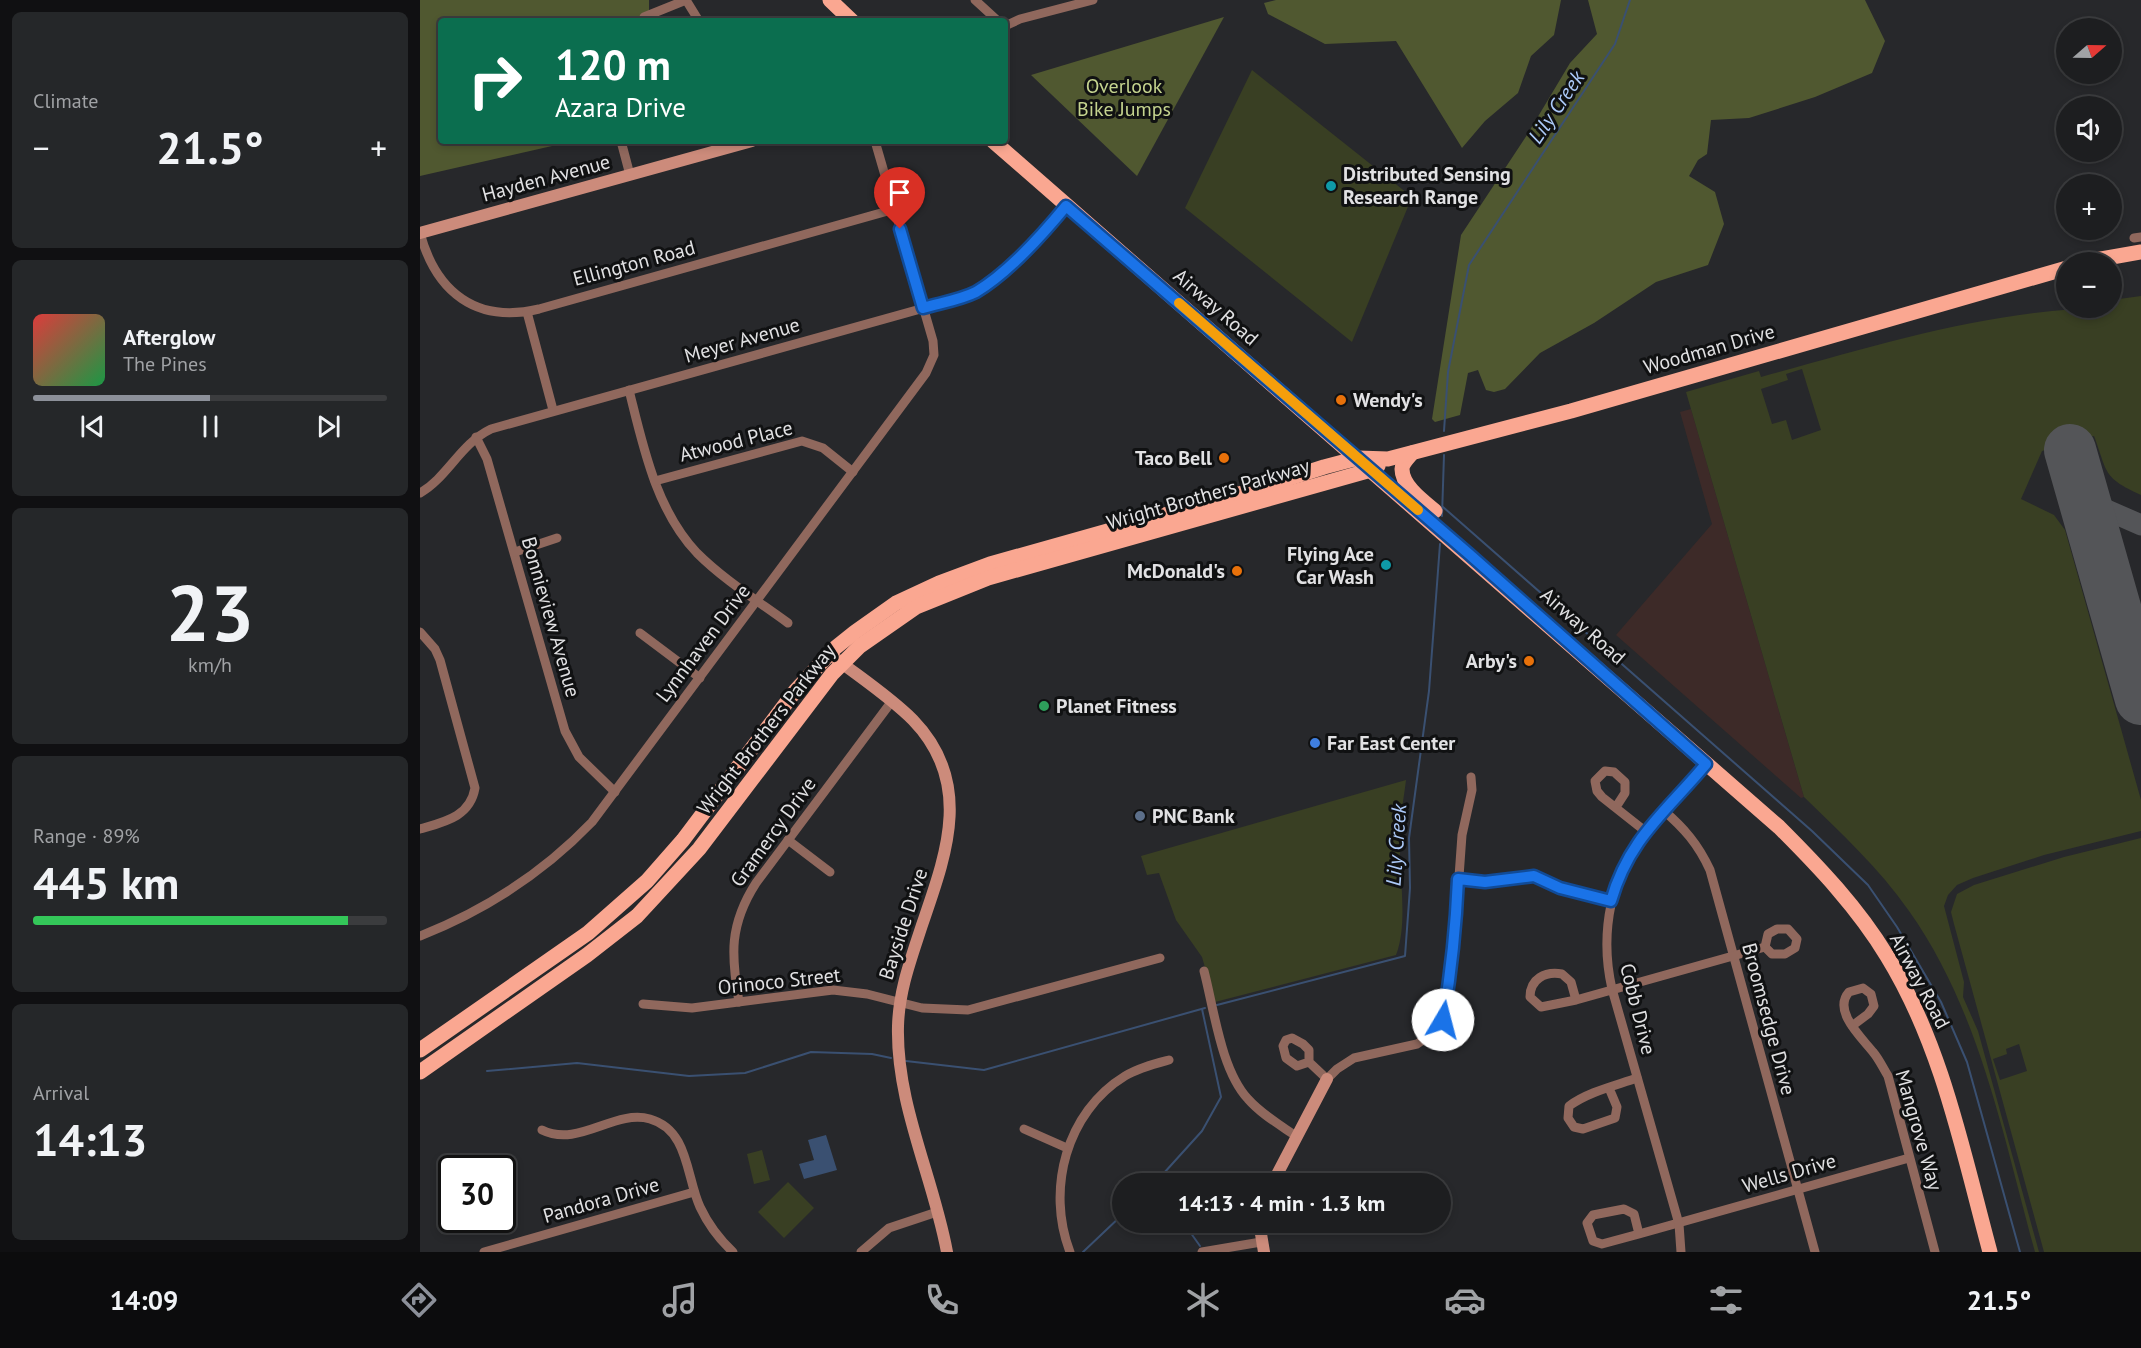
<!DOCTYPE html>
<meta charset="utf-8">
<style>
body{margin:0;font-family:"PT Sans",sans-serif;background:#252729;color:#f1f3f6;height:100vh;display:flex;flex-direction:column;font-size:22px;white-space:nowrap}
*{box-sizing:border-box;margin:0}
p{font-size:20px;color:#a0a2a5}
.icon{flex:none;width:33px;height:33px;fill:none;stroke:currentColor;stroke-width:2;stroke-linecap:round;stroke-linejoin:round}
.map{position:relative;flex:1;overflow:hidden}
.drawer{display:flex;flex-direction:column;gap:12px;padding:12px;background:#101012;width:420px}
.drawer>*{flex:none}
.guide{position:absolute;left:18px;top:18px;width:570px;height:126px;border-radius:6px;box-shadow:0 3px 9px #0003,0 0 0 2px #3b3c3e;background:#0b6e4f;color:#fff;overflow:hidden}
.needle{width:39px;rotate:70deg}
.fabs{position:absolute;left:1636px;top:18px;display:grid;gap:12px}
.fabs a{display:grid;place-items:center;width:66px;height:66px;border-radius:50%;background:#1d1e20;box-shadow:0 3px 9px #0003,0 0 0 2px #3b3c3e;font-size:30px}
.speed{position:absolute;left:18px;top:1155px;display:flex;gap:12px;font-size:30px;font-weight:700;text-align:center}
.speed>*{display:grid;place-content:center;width:78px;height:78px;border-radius:50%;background:#1d1e20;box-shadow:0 3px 9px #0003,0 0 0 2px #3b3c3e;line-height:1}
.speed .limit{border:3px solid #111;border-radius:9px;background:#fff;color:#111}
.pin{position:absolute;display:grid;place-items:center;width:51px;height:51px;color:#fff;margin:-62px -26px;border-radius:50% 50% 50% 0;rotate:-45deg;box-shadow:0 0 6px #0007}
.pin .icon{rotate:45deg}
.me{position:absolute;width:66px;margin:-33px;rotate:8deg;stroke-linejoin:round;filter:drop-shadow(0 0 4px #0008)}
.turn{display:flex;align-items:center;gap:21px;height:126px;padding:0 18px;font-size:27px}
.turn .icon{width:78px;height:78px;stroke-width:2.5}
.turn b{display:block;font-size:42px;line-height:51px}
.big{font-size:45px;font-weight:700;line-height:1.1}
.drawer .tile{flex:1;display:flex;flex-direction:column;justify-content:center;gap:9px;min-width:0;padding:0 21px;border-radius:9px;background:#252729}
.drawer .dial{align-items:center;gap:0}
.dial b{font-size:78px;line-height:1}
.song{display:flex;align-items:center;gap:18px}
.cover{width:72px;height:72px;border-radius:9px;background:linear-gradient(135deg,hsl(0 70% 55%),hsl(140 70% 35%))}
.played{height:6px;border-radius:3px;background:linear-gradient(90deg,#8c9099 50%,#3b3c3e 50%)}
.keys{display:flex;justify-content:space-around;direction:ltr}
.heat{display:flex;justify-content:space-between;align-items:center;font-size:33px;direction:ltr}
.charge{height:9px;border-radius:4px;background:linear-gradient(90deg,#34c759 89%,#3b3c3e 0)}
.trip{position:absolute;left:692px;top:1173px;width:339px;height:60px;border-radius:30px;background:#1d1e20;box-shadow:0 3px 9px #0003,0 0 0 2px #3b3c3e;font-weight:700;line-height:60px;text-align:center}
.menu{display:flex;height:96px;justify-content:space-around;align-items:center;background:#0c0c0d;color:#a0a2a5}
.menu .icon{width:42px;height:42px}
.menu .current{color:#8c9099}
.menu b{font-size:27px;color:#f1f3f6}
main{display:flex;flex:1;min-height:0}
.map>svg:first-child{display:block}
</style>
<main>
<section class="drawer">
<div class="tile"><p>Climate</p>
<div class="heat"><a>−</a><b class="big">21.5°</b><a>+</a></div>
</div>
<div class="tile">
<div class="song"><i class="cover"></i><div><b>Afterglow</b><p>The Pines</p></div></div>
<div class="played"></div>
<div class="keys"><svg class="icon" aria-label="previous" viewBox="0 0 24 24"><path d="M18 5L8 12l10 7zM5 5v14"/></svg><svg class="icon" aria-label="pause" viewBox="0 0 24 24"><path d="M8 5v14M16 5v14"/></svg><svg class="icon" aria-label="next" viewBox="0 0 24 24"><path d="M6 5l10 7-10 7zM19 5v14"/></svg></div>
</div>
<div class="tile dial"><b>23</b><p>km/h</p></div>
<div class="tile"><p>Range · 89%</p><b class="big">445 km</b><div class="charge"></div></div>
<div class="tile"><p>Arrival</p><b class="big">14:13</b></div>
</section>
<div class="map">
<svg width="1721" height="1252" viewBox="0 0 1721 1252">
<rect width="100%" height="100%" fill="#27282b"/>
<path fill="#3d2a28" d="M1271,409L1384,797L1381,798L1196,635L1292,524L1260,412Z"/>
<g fill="#393f23" fill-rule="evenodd">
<path d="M832,70L992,197L932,342L765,208Z"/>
<path d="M1721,296V495C1682,477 1688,473 1674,436L1622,451L1601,499L1634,515L1645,530L1721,800V831L1624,855L1553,878L1537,885L1528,895L1524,906L1544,982L1543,997L1558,1031L1619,1252H1615C1583,1136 1560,1011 1489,911C1459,868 1421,833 1384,797L1266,392L1339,371L1341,377C1455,346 1573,308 1692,308V300ZM1382,369L1401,430L1372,440L1366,420L1352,424L1341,389L1368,380L1366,374Z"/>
<path d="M986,780C984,798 980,816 980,835C978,871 989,922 976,955L795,1002L782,957L756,920L739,873L727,875L721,856Z"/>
<path d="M1721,838V1252H1624L1534,924L1531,912L1537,894L1554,885L1644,857ZM1599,1044L1607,1071L1580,1080L1573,1059L1587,1054L1586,1049Z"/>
<path d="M342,1150L350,1180L334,1184L327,1154Z"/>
<path d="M368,1182L394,1208L364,1238L338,1212Z"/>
</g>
<g fill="#505830">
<path d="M0,0H229V21H21V141H154L0,176Z"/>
<path d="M856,0H1141L1134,35L1111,56L1098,93L1065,121L1042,148L976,41L905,44L848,14L844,3Z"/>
<path d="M1168,0H1445L1465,41L1452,73L1395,97L1329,118L1291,120L1287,154L1278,160L1269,176L1295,192L1304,224L1288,265L1236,282L1174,323L1120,353L1085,389L1074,392L1066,390L1058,370L1048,373L1040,415L1015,422L1012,419L1041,235L1107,135L1150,63L1177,34Z"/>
<path d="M804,17L717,176L611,75Z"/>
</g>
<path fill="#3a5071" d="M406,1135L417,1170L384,1179L379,1164L394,1160L388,1140Z"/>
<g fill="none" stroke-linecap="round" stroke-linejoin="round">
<g stroke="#3a5071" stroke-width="2">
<path d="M1024,431L1028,372L1049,265L1195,44L1210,0"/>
<path d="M1023,507L1392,831L1448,885L1477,927L1521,1002L1547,1062L1600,1252"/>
<path d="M1022,516L1024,455"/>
<path d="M797,1005L985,956L990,888L989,838L1009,691L1020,544"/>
<path d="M486,1061L564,1070L785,1008"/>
<path d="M67,1071L157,1063L269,1076L325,1073L391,1052L452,1054L471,1058"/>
<path d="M734,1184L782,1131L801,1097L782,1009"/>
<path d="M763,1222L780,1246"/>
<path d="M663,1252L702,1215"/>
</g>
<path stroke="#545558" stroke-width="21" d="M1664,500L1721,525"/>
<path stroke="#545558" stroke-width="52" d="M1650,450L1721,699"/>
<g stroke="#90685d" stroke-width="9">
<path d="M555,0L578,21"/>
<path d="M224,17L266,0L279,21"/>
<path d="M585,26L600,19L673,0"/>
<path d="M201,141L210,175"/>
<path d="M0,233C16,292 56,324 119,309L475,209"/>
<path d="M1714,238L1721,237"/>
<path d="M107,312L133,410"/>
<path d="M209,390C223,446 236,510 277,553C304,580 338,601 368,623"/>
<path d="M56,437L67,459L145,731L159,757L195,792"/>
<path d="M235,481L382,441L403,448L433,472"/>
<path d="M0,493C28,477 40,444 71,429L547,296C583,279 621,236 647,206"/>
<path d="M95,552L137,538"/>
<path d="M0,632L15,649L20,660L55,788C50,817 24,822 0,829"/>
<path d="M220,633L280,678"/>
<path d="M1196,807L1205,793V782L1194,772L1185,771L1175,781L1177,791L1182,797L1225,831"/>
<path d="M1243,810C1264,828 1278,844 1290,870L1395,1252"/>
<path d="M368,840L410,872"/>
<path d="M1039,879L1065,881L1114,876L1140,888L1191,901"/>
<path d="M0,936C66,910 123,873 172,822L506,373L514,355L513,341L455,141"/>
<path d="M784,971C794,1009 801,1070 828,1099C841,1114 860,1125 876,1136"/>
<path d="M1156,1000L1121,1007L1110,997C1110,979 1125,971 1142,974L1151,982L1156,1000L1345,947L1352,954H1365L1375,948L1377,939L1368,929H1357L1348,934L1345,947"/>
<path d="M319,1002C311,955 309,925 336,883L472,701"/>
<path d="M223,1004L272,1008L413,990L447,994L502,1008L548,1010L740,958"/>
<path d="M1432,1026L1448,1014L1454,1006L1451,994L1443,988L1429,992C1412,1011 1442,1038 1453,1052C1459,1059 1463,1068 1468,1076L1515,1252"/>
<path d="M889,1062L877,1066L866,1058L863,1046L866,1040L872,1038L883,1044L889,1050V1062L907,1079L917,1069L934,1058L997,1044L1012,1034L1023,1020L1029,969L1034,946L1042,835L1052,790L1051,777"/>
<path d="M1189,1088L1197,1107L1195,1118L1163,1129L1154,1127L1148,1118L1149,1106C1168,1092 1194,1086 1217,1078"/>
<path d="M604,1129L647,1148"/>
<path d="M122,1130C159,1148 194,1109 230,1119C269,1130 266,1177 280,1207C288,1224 299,1239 313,1252"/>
<path d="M1219,1234L1182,1244L1173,1241L1167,1223L1173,1215L1204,1209L1214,1214L1219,1234L1489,1158"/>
<path d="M64,1252L274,1192"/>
<path d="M441,1252L469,1228L517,1212"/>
<path d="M650,1252C626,1190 646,1112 705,1076C718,1068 734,1064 749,1060"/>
<path d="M782,1252L841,1242"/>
<path d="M1261,1252L1259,1224L1192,989C1179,932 1191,874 1227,828C1245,805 1267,786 1286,764"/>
</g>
<g stroke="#cc8b7b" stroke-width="12">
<path d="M0,233L332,141"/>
<path d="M415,658C441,678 470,697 493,720C554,783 526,855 502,925C491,959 479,990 478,1026C476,1104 513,1176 527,1252"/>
<path d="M852,1184L907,1079"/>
<path d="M839,1222L844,1252"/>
</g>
<g stroke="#faa791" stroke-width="15">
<path d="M410,0L432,21"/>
<path d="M573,141L1359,827C1399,867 1438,908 1467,956C1522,1045 1543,1152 1570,1252"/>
<path d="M1664,262L1721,252"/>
<path d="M992,453C989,457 982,463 982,469C982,486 1003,501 1015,511"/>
<path d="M0,1050L168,933L227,881L263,840L376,690L415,648L435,632L476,603L519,583L570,564L826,492L904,467L938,458L968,459L1151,411L1647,268"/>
<path d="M0,1072L167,955L217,916L279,849L412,674L440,646L496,607L568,578L951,470L958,466"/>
</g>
</g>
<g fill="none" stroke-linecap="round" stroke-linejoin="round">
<g stroke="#114b97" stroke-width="15">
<path id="route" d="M480,229L503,308C520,303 540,300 556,292C588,273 623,234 646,206L1049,554L1286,764C1246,812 1209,838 1191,901L1140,888L1114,876L1065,882L1038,879C1036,926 1031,973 1023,1020"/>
</g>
<use href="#route" stroke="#1a73e8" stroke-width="10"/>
<path stroke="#f59e0b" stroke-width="10" d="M759,303L998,510"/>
</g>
<g fill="#0f9aa8" stroke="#101112" stroke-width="2">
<circle cx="911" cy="186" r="6"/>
<circle cx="966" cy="565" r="6"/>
</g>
<g fill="#e8710a" stroke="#101112" stroke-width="2">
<circle cx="921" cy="400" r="6"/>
<circle cx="804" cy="458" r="6"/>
<circle cx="817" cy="571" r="6"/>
<circle cx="1109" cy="661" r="6"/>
</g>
<circle fill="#2e9e5b" stroke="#101112" stroke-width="2" cx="624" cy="706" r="6"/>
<circle fill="#3f7fe0" stroke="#101112" stroke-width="2" cx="895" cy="743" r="6"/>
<circle fill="#5c6f8a" stroke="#101112" stroke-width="2" cx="720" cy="816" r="6"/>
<g text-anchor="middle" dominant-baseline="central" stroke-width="6" stroke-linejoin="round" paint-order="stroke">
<g font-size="20" fill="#c5d48f" stroke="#101112">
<text x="704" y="86">Overlook<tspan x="704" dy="23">Bike Jumps</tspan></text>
</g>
<g font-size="20" font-weight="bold" fill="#e1e1e3" stroke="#101112" text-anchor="start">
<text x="923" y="174">Distributed Sensing<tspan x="923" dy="23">Research Range</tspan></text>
<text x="933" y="400">Wendy's</text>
<text x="792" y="458" text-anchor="end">Taco Bell</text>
<text x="954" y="554" text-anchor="end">Flying Ace<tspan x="954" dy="23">Car Wash</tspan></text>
<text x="805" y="571" text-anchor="end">McDonald's</text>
<text x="1097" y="661" text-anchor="end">Arby's</text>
<text x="636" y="706">Planet Fitness</text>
<text x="907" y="743">Far East Center</text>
<text x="732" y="816">PNC Bank</text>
</g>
<g font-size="20" fill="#e1e1e3" stroke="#101112">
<text transform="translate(126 178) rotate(-15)">Hayden Avenue</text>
<text transform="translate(214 263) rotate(-15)">Ellington Road</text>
<text transform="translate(796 307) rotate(41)">Airway Road</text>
<text transform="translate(322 340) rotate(-16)">Meyer Avenue</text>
<text transform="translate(1289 349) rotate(-16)">Woodman Drive</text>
<text transform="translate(316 441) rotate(-14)">Atwood Place</text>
<text transform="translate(788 494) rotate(-16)">Wright Brothers Parkway</text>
<text transform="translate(131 617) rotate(74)">Bonnieview Avenue</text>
<text transform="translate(1163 626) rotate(41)">Airway Road</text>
<text transform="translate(283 643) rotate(-53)">Lynnhaven Drive</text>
<text transform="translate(346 729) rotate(-52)">Wright Brothers Parkway</text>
<text transform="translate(353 832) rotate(-54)">Gramercy Drive</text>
<text transform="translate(483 924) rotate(-72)">Bayside Drive</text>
<text transform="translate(359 981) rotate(-6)">Orinoco Street</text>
<text transform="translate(1500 981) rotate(62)">Airway Road</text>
<text transform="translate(1218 1009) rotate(76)">Cobb Drive</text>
<text transform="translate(1349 1019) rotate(75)">Broomsedge Drive</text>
<text transform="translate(1499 1130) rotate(74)">Mangrove Way</text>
<text transform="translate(1369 1173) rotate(-16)">Wells Drive</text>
<text transform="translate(181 1200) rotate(-16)">Pandora Drive</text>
</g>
<g font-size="21" font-style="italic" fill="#accaf9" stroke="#101112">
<text transform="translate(1136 107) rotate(-56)">Lily Creek</text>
<text transform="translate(976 845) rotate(-86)">Lily Creek</text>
</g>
</g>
</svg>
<div class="fabs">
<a><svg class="needle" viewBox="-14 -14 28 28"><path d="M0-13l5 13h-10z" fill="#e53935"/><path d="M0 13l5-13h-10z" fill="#a0a2a5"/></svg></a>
<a><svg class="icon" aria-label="sound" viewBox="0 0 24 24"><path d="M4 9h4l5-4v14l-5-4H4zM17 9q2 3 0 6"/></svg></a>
<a>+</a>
<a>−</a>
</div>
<div class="speed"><div class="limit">30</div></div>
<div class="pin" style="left:480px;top:229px;background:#d93025"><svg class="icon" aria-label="arrive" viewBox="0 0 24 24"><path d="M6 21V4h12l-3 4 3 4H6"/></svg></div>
<svg class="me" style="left:1023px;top:1020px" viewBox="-20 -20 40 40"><circle r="19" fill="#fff"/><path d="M0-13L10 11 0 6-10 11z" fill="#1a73e8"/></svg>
<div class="trip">14:13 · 4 min · 1.3 km</div>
<div class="guide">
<div class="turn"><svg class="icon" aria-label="right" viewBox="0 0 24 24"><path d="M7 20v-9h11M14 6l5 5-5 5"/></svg><div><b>120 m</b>Azara Drive</div></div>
</div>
</div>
</main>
<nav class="menu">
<b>14:09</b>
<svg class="icon current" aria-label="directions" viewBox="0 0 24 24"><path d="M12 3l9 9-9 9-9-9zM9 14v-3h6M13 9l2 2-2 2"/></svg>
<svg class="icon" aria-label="music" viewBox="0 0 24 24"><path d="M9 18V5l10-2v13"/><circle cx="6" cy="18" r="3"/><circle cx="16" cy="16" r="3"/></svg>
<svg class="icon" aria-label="phone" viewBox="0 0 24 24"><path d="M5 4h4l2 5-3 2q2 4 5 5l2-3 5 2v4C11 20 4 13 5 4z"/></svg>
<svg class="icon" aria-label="climate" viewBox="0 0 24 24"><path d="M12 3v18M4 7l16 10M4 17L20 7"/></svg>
<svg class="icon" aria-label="car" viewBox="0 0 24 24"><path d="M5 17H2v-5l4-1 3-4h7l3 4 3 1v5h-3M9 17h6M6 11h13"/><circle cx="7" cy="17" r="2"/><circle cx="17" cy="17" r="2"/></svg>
<svg class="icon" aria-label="filters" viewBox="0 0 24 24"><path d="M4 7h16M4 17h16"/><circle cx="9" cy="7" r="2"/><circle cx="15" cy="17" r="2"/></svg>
<b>21.5°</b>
</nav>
